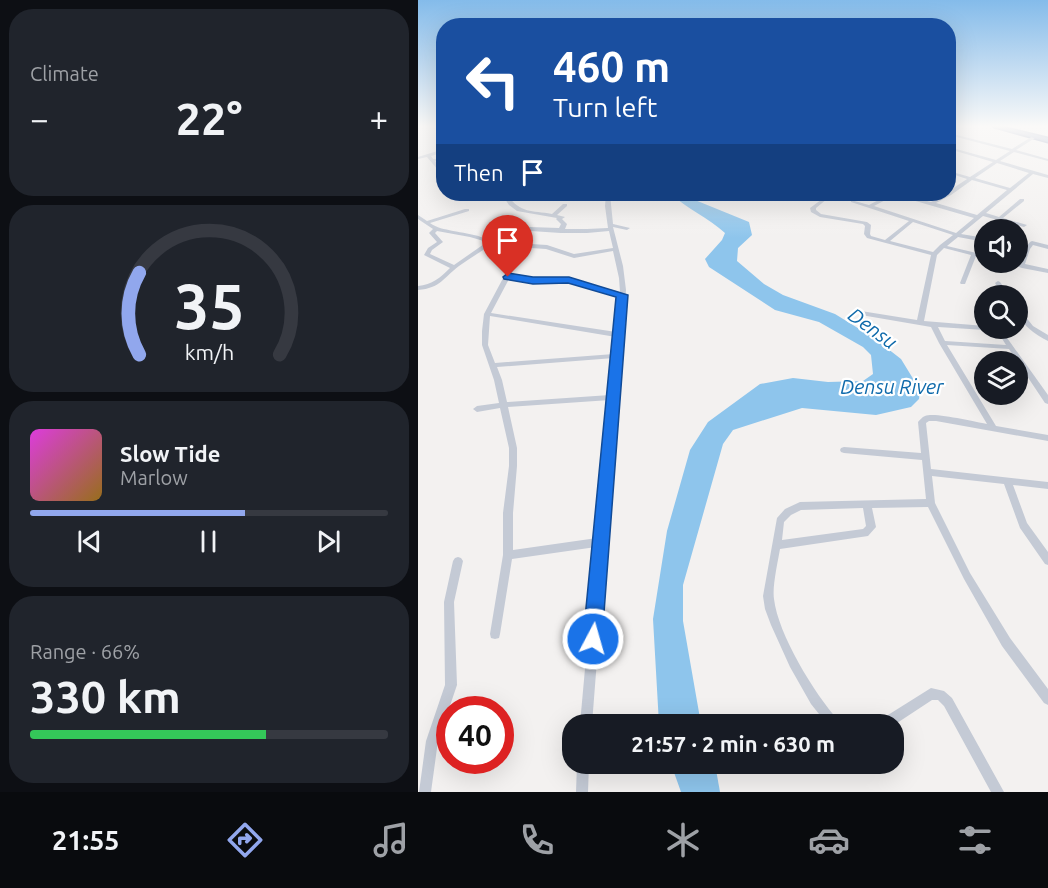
<!DOCTYPE html>
<meta charset="utf-8">
<style>
body{margin:0;font-family:Ubuntu,sans-serif;background:#20242c;color:#f1f3f6;height:100vh;display:flex;flex-direction:column;font-size:22px;white-space:nowrap}
*{box-sizing:border-box;margin:0}
p{font-size:20px;color:#9ea1a6}
.icon{flex:none;width:33px;height:33px;fill:none;stroke:currentColor;stroke-width:2;stroke-linecap:round;stroke-linejoin:round}
.map{position:relative;flex:1;overflow:hidden}
.panel{display:flex;flex-direction:column;gap:9px;padding:9px;background:#0d0f14;width:418px}
.panel>*{flex:none}
.guide{position:absolute;left:18px;top:18px;width:520px;height:183px;border-radius:24px;box-shadow:0 6px 24px #0002;background:#1a4fa0;color:#fff;overflow:hidden}
.tools{position:absolute;left:556px;top:219px;display:grid;gap:12px}
.tools a{display:grid;place-items:center;width:54px;height:54px;border-radius:50%;background:#171b24;box-shadow:0 6px 24px #0002;font-size:30px}
.speed{position:absolute;left:18px;top:696px;display:flex;gap:12px;font-size:30px;font-weight:700;text-align:center}
.speed>*{display:grid;place-content:center;width:78px;height:78px;border-radius:50%;background:#171b24;box-shadow:0 6px 24px #0002;line-height:1}
.speed .limit{border:9px solid #d22;background:#fff;color:#111}
.pin{position:absolute;display:grid;place-items:center;width:51px;height:51px;color:#fff;margin:-62px -26px;border-radius:50% 50% 50% 0;rotate:-45deg;box-shadow:0 0 6px #0007}
.pin .icon{rotate:45deg}
.me{position:absolute;width:66px;margin:-33px;rotate:6deg;stroke-linejoin:round;filter:drop-shadow(0 0 4px #0008)}
.turn{display:flex;align-items:center;gap:21px;height:126px;padding:0 18px;font-size:27px}
.turn .icon{width:78px;height:78px;stroke-width:2.5}
.turn b{display:block;font-size:42px;line-height:51px}
.then{display:flex;align-items:center;height:57px;padding:0 18px;background:#0003;gap:12px;font-size:22px}
.big{font-size:45px;font-weight:700;line-height:1.1}
.panel .widget{flex:1;display:flex;flex-direction:column;justify-content:center;gap:9px;min-width:0;padding:0 21px;border-radius:24px;background:#20242c}
.panel .dial{align-items:center;gap:0}
.dial svg{height:156px;overflow:visible;fill:none;stroke:#363941;stroke-width:7;stroke-linecap:round;text-anchor:middle}
.dial text{fill:#f1f3f6;stroke:none}
.song{display:flex;align-items:center;gap:18px}
.cover{width:72px;height:72px;border-radius:9px;background:linear-gradient(135deg,hsl(300 70% 55%),hsl(40 70% 35%))}
.played{height:6px;border-radius:3px;background:linear-gradient(90deg,#91a7ed 60%,#363941 60%)}
.keys{display:flex;justify-content:space-around;direction:ltr}
.heat{display:flex;justify-content:space-between;align-items:center;font-size:33px;direction:ltr}
.charge{height:9px;border-radius:4px;background:linear-gradient(90deg,#34c759 66%,#363941 0)}
.trip{position:absolute;left:144px;top:714px;width:342px;height:60px;border-radius:24px;background:#171b24;box-shadow:0 6px 24px #0002;font-weight:700;line-height:60px;text-align:center}
.tab-bar{display:flex;height:96px;justify-content:space-around;align-items:center;background:#090b0e;color:#9ea1a6}
.tab-bar .icon{width:42px;height:42px}
.tab-bar .current{color:#91a7ed}
.tab-bar b{font-size:27px;color:#f1f3f6}
main{display:flex;flex:1;min-height:0}
.map>svg:first-child{display:block}
</style>
<main>
<section class="panel">
<div class="widget"><p>Climate</p>
<div class="heat"><a>−</a><b class="big">22°</b><a>+</a></div>
</div>
<div class="widget dial"><svg viewBox="0 0 100 80">
<path d="M14 69A42 42 0 1 1 86 69"/>
<path d="M14 69A42 42 0 0 1 14 27" stroke="#91a7ed"/>
<text x="50" y="56" font-size="32" font-weight="700">35</text>
<text x="50" y="72" font-size="11">km/h</text>
</svg></div>
<div class="widget">
<div class="song"><i class="cover"></i><div><b>Slow Tide</b><p>Marlow</p></div></div>
<div class="played"></div>
<div class="keys"><svg class="icon" aria-label="previous" viewBox="0 0 24 24"><path d="M18 5L8 12l10 7zM5 5v14"/></svg><svg class="icon" aria-label="pause" viewBox="0 0 24 24"><path d="M8 5v14M16 5v14"/></svg><svg class="icon" aria-label="next" viewBox="0 0 24 24"><path d="M6 5l10 7-10 7zM19 5v14"/></svg></div>
</div>
<div class="widget"><p>Range · 66%</p><b class="big">330 km</b><div class="charge"></div></div>
</section>
<div class="map">
<svg width="630" height="792" viewBox="0 0 630 792">
<rect width="100%" height="100%" fill="#f3f1f0"/>
<g fill="#8ec5ec">
<path d="M253,194H267L277,200L331,222L334,235L320,248L319,261L346,284L365,295L417,314L456,338L483,359L502,390L501,399L493,407L458,415L384,408L315,430L305,444L265,585V621L283,724H241L235,619L249,531L272,450L290,422L342,384L375,378L410,382L445,381L455,374L453,355L445,347L401,322L357,310L291,267L287,259L304,240L307,233C291,218 269,209 253,194Z"/>
<path d="M253,764H297L302,792H263Z"/>
</g>
<g fill="none" stroke-linecap="round" stroke-linejoin="round">
<g stroke="#7483aa" stroke-width="3">
<path id="highway" d="M576,127H584L630,138V142Z"/>
</g>
<g fill="#c4cad5" fill-rule="evenodd">
<path d="M22,129L24,130L26,136V147L24,146L20,130Z"/>
<path d="M531,133L594,149L615,136H617V138L598,150L630,159V161L596,152L582,161L630,175V178L615,174L568,213L581,217L602,199H606V201L585,218L609,225L606,227L565,216L543,234L567,238V242L540,237L529,246L567,255V259L558,256L547,284H543L542,283L553,255L526,248L519,255L506,321L567,326V328H570L567,330L520,327L527,341L588,345L583,337L570,328H578L587,335L630,395V404L627,403L591,349L529,345L578,426L630,435V441L518,421H511L508,423L513,469L630,482V489L595,485L609,523L630,552V565L627,564L602,528L586,484L514,476L517,503L552,573L592,638L630,689V705L626,703L584,646L546,579L510,507L454,508L458,527L450,536L362,549C360,561 354,587 356,599C360,634 396,693 420,720L422,724H409L393,704L372,667L353,625L347,609L345,596L359,518L367,509L382,502L508,499L504,460L426,453L423,452L422,450L423,448L426,447L503,453L500,422C502,420 504,417 507,416C517,412 556,422 569,424L521,343L513,327L443,315L440,313L443,311L499,320L513,255L449,238L446,234L447,226L445,224L402,217L393,212L392,208L411,194H415L398,208V210L403,214L449,222L453,225L452,234L453,236L467,240L491,221L433,202V200L451,205L472,194H483L513,202L528,194H531V191L549,179L531,173V171L552,177L575,162L531,149V147L578,160L592,151L531,135ZM579,163L611,173L592,188L557,178ZM554,180L589,190L559,215L518,203L533,195ZM477,195L556,218L538,233L456,206ZM495,222L535,235L522,245L515,252L472,241ZM445,508L448,526L445,529L364,540L366,522L373,515L383,510Z"/>
<path d="M26,149V152L13,156L15,159H26V161H17L26,172V177L9,157L0,159V157Z"/>
<path d="M77,194H89C102,214 113,210 134,214L145,204H149V206L139,215L147,217L144,219L149,224L147,229H169L190,228L187,206L188,194H192L195,224L212,228L209,230L195,227L205,266L208,290L174,724H162L178,547L94,559L82,634L81,638L77,639L73,638L72,634L85,555V513L91,466V448L82,408L59,412L55,409L59,406L81,403L76,380L64,345V331L66,314L91,267C87,257 82,251 73,245C62,252 51,259 41,266C25,278 23,288 0,290V286C14,285 23,277 32,268L6,255L10,248L19,242L11,233L15,229L0,219V215L9,221L47,209H51V211L12,223C19,228 26,229 35,231C53,234 74,237 88,251L113,244L129,245L156,254L195,248L191,231L169,233H143L81,229L80,228L83,226L141,228L143,224L138,219L139,218L99,211L91,205L85,196ZM19,231L52,237L69,242L36,265L12,254L14,250L25,242L17,233ZM113,248L128,249L156,258L195,251L201,278L202,292L151,278H115L92,276L97,267L90,254ZM91,279L115,282H151L201,296L198,332L73,313ZM72,316L198,337L196,354L77,363L70,345ZM196,358L192,395L89,402L84,380L79,367ZM192,400L179,538L95,550V513L99,466V448L90,407Z"/>
<path d="M614,241L630,245V249L615,245L612,249L607,264L630,269V273L604,268L587,262L602,263L606,250L600,249V245L608,247L612,242Z"/>
<path d="M580,281L582,282L592,296H586L577,283Z"/>
<path d="M600,309L602,310L615,326L630,335V341C618,335 600,323 600,309Z"/>
<path d="M40,557L43,558L45,561L36,602L39,685L20,741L13,792H1L8,741L27,685L26,602L35,561L37,558Z"/>
<path d="M513,688L526,691L534,698L586,792H573L526,706L520,700H514L476,725L460,724L462,720Z"/>
<path d="M159,764H171L170,792H158Z"/>
</g>
<use href="#highway" fill="#8998be" fill-rule="evenodd"/>
</g>
<linearGradient id="sky" x2="0" y2="1"><stop stop-color="#84bbea"/><stop offset="0.53" stop-color="#faf9f8"/><stop offset="1" stop-color="#faf9f8" stop-opacity="0"/></linearGradient>
<rect width="630" height="238" fill="url(#sky)"/>
<path fill="#1a73e8" stroke="#114b97" stroke-width="1.5" d="M90,273L115,277H151L210,295L184,639L181,646L175,648L168,646L165,639L198,297L150,283L115,284L86,279L85,277Z"/>
<g text-anchor="middle" dominant-baseline="central" stroke-width="4.5" stroke-linejoin="round" paint-order="stroke">
<g font-size="20" font-style="italic" fill="#0e6aab" stroke="#fff">
<text transform="translate(455 328) rotate(36)">Densu</text>
<text x="474" y="386">Densu River</text>
</g>
</g>
</svg>
<div class="tools">
<a><svg class="icon" aria-label="sound" viewBox="0 0 24 24"><path d="M4 9h4l5-4v14l-5-4H4zM17 9q2 3 0 6"/></svg></a>
<a><svg class="icon" aria-label="search" viewBox="0 0 24 24"><circle cx="10" cy="10" r="6"/><path d="M15 15l6 6"/></svg></a>
<a><svg class="icon" aria-label="layers" viewBox="0 0 24 24"><path d="M12 4l9 5-9 5-9-5zM3 14l9 5 9-5"/></svg></a>
</div>
<div class="speed"><div class="limit">40</div></div>
<div class="pin" style="left:90px;top:277px;background:#d93025"><svg class="icon" aria-label="arrive" viewBox="0 0 24 24"><path d="M6 21V4h12l-3 4 3 4H6"/></svg></div>
<svg class="me" style="left:175px;top:639px" viewBox="-20 -20 40 40"><circle r="17" fill="#1a73e8" stroke="#fff" stroke-width="3"/><path d="M0-11L8 9 0 5-8 9z" fill="#fff"/></svg>
<div class="trip">21:57 · 2 min · 630 m</div>
<div class="guide">
<div class="turn"><svg class="icon" aria-label="left" viewBox="0 0 24 24"><path d="M17 20v-9H6M10 6l-5 5 5 5"/></svg><div><b>460 m</b>Turn left</div></div>
<div class="then">Then<svg class="icon" aria-label="arrive" viewBox="0 0 24 24"><path d="M6 21V4h12l-3 4 3 4H6"/></svg></div>
</div>
</div>
</main>
<nav class="tab-bar">
<b>21:55</b>
<svg class="icon current" aria-label="directions" viewBox="0 0 24 24"><path d="M12 3l9 9-9 9-9-9zM9 14v-3h6M13 9l2 2-2 2"/></svg>
<svg class="icon" aria-label="music" viewBox="0 0 24 24"><path d="M9 18V5l10-2v13"/><circle cx="6" cy="18" r="3"/><circle cx="16" cy="16" r="3"/></svg>
<svg class="icon" aria-label="phone" viewBox="0 0 24 24"><path d="M5 4h4l2 5-3 2q2 4 5 5l2-3 5 2v4C11 20 4 13 5 4z"/></svg>
<svg class="icon" aria-label="climate" viewBox="0 0 24 24"><path d="M12 3v18M4 7l16 10M4 17L20 7"/></svg>
<svg class="icon" aria-label="car" viewBox="0 0 24 24"><path d="M5 17H2v-5l4-1 3-4h7l3 4 3 1v5h-3M9 17h6M6 11h13"/><circle cx="7" cy="17" r="2"/><circle cx="17" cy="17" r="2"/></svg>
<svg class="icon" aria-label="filters" viewBox="0 0 24 24"><path d="M4 7h16M4 17h16"/><circle cx="9" cy="7" r="2"/><circle cx="15" cy="17" r="2"/></svg>
</nav>
